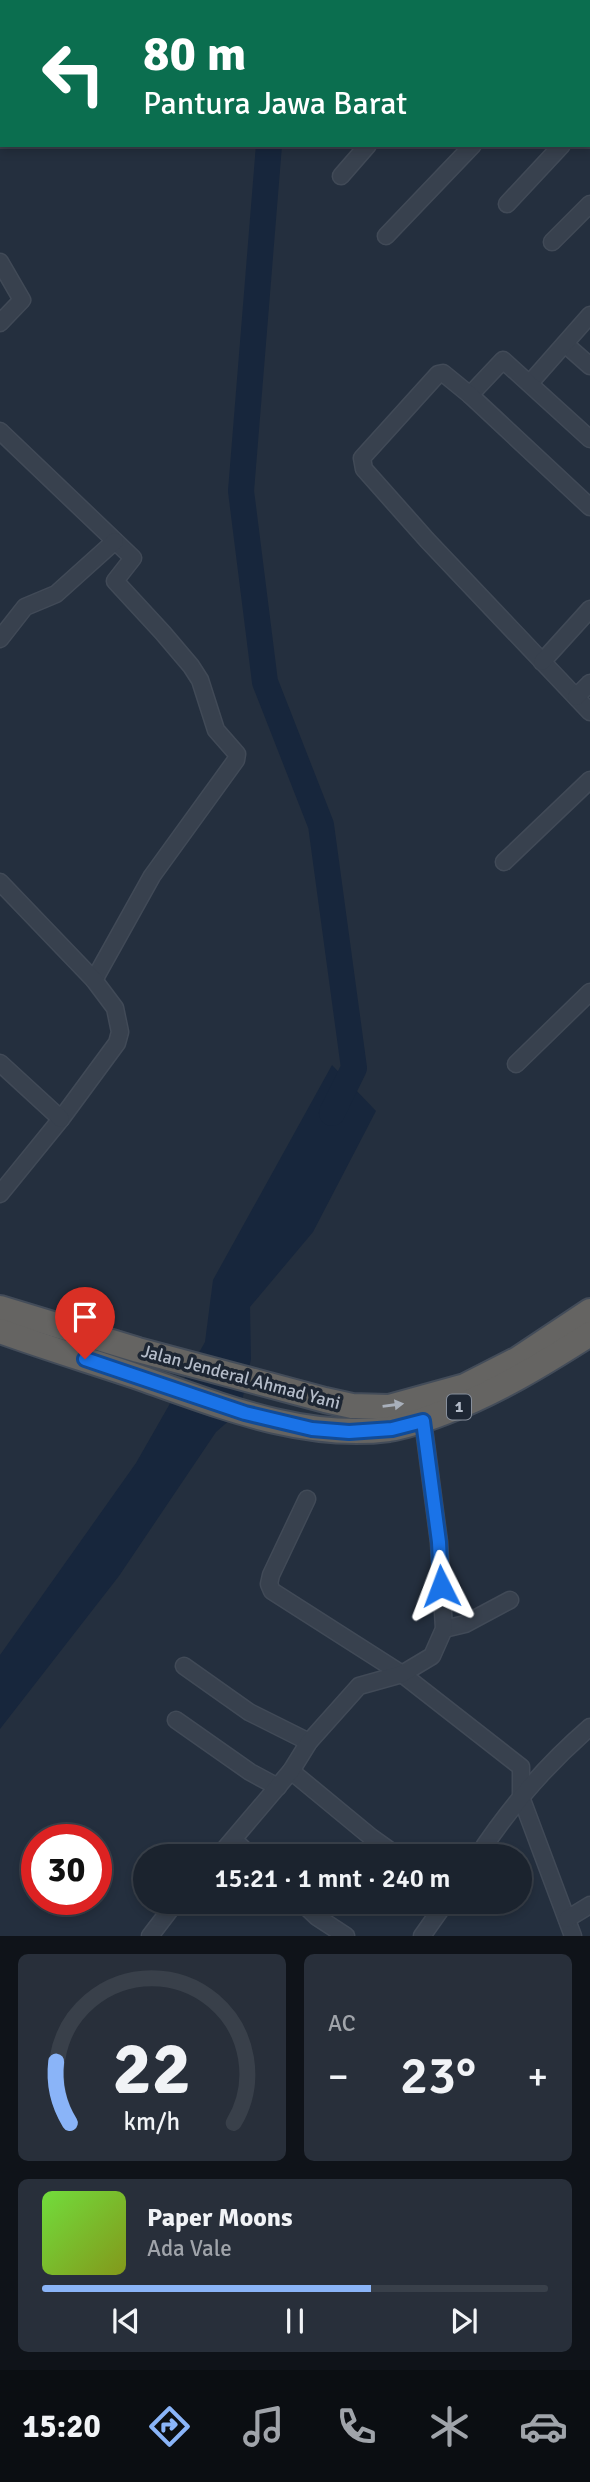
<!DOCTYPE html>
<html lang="id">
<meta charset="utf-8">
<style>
body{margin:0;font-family:Signika,sans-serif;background:#282f3a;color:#f1f3f6;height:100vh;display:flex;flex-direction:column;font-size:26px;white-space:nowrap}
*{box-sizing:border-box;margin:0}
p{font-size:23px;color:#a0a4aa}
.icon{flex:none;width:38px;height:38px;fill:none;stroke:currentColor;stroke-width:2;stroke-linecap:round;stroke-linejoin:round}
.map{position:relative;height:1936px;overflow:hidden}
.panel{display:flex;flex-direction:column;gap:18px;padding:18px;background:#0f1319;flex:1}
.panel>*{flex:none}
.top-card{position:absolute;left:0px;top:0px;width:592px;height:147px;box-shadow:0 4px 10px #0003,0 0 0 2px #39404a;background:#0b6e4f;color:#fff;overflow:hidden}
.speed{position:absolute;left:21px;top:1824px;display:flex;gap:14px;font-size:35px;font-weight:700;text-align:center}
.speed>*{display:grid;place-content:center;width:91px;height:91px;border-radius:50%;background:#1b232e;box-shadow:0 4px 10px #0003,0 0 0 2px #39404a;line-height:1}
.speed .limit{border:10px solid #d22;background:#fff;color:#111}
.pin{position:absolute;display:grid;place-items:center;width:60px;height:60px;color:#fff;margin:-72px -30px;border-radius:50% 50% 50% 0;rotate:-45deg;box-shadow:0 0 7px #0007}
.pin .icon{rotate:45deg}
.me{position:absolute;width:77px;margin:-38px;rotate:357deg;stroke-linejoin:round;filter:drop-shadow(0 0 5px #0008)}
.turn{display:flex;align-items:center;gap:24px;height:147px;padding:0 28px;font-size:32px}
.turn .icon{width:91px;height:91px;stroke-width:2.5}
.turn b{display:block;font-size:49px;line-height:60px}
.big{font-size:52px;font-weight:600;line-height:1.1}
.panel .widget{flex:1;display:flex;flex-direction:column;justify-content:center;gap:10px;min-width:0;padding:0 24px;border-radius:10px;background:#282f3a}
.panel .dial{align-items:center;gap:0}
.dial svg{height:182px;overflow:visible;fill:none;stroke:#39404a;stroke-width:7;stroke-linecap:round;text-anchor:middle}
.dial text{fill:#f1f3f6;stroke:none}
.song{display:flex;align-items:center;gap:21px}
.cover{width:84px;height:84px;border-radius:10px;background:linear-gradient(135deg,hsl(100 70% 55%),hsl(70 70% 35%))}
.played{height:7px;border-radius:4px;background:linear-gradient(90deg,#8ab4f8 65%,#39404a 65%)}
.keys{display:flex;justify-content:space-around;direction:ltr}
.heat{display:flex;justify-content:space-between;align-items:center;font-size:38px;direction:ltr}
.panel .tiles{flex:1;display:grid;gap:18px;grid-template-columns:1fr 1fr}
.widget:last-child{grid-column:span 2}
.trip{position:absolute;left:133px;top:1844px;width:399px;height:70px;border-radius:35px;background:#1b232e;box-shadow:0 4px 10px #0003,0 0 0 2px #39404a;font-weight:600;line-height:70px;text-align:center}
.tab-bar{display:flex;height:112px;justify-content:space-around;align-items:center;background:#0b0e12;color:#a0a4aa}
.tab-bar .icon{width:49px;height:49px}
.tab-bar .current{color:#8ab4f8}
.tab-bar b{font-size:32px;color:#f1f3f6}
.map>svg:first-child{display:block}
</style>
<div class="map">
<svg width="590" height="1936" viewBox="0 0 590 1936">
<rect width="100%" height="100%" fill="#242f3e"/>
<path fill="#17263c" d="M332,1065L376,1111L313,1232L250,1307L251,1359L240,1411L216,1432L119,1576L0,1729V1655L136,1463L180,1386L205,1342L213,1280Z"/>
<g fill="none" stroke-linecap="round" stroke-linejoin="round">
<g stroke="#17263c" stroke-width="26">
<path d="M245,0L246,2"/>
<path d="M269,145L241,491L265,682L321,825L354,1068L332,1113"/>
</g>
<g stroke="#414a57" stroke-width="19">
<g id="minor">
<path d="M443,0L444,2"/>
<path d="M160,2L161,0"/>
<path d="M346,2L348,0"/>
<path d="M500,2L501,0"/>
<path d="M590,23V22"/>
<path d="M0,135L2,134"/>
<path d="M341,176L368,145"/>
<path d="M507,204L562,145"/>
<path d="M386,236L473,145"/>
<path d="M552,242L590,204"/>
<path d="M0,262L22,300L0,323"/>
<path d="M565,344L590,366"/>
<path d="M530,383L590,315"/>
<path d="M470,395L503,360L590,439"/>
<path d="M0,431L133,558L115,581L163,633L191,666L200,680L216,730L237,754L236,760L152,876L94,980"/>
<path d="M590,507L470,395L443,373L438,374L362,458L364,469L427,540L590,712"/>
<path d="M0,639L25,607L56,594L115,541"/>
<path d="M542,662L590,609"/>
<path d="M576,697L590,683"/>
<path d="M504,862L590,780"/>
<path d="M0,882L94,980L115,1008L120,1032L117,1043L61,1119L0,1194"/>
<path d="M0,1063L61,1119"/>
<path d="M516,1064L590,992"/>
<path d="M307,1499L271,1575L269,1584L272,1591L402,1674L521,1767V1797L573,1936"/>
<path d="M444,1629L465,1624L510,1600"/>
<path d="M184,1666L249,1712L309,1742"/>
<path d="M176,1720L250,1772L278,1787"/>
<path d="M291,1771L371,1837L399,1857"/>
<path d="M234,1840L252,1857"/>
<path d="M218,1857L291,1771L309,1742L359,1686L402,1674L432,1656L444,1629L439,1542L423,1421"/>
<path d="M477,1857C509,1808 546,1765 590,1727"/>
<path d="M301,1902L317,1917L346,1936"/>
<path d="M567,1919L590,1905"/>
<path d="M150,1936L176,1902"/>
<path d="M422,1936L446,1902"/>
</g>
</g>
<g stroke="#434c59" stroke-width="28">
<g id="trunk">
<path d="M0,1308L138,1350L325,1400L352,1406L389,1407L465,1386L518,1359L590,1311"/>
<path d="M0,1331C47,1348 94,1362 141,1378C221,1406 304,1440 389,1429C408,1426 427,1419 445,1412C497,1392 543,1364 590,1334"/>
</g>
</g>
<use href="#minor" stroke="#38414e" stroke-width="16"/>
<use href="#trunk" stroke="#656462" stroke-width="24"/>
</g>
<defs><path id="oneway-solid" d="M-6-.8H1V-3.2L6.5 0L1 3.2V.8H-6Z" transform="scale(1.75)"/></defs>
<use fill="#a8afba" href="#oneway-solid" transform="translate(393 1405) rotate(-8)"/>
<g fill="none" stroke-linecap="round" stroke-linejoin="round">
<g stroke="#114b97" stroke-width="18">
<path id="route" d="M85,1359L245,1413L312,1429L349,1432L392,1429L423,1421L439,1542L441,1586"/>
</g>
<use href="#route" stroke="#1a73e8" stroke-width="12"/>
</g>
<g text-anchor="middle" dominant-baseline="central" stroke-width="7" stroke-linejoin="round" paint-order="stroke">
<rect fill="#1d2633" stroke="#878f9c" stroke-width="2" x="447" y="1394.5" width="24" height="25" rx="5"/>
<g font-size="16" font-weight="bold" fill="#b4bcc9">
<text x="459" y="1407">1</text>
</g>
<g font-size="18" fill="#b4bcc9" stroke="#1d2633">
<text transform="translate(241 1377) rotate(15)">Jalan Jenderal Ahmad Yani</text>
</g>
</g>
</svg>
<div class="speed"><div class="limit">30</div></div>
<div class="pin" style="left:85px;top:1359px;background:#d93025"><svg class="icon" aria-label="arrive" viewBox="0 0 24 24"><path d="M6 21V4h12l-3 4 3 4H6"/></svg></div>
<svg class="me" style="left:441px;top:1586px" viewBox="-20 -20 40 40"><path d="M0-17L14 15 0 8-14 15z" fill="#1a73e8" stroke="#fff" stroke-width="4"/></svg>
<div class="trip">15:21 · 1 mnt · 240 m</div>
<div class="top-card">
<div class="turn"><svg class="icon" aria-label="left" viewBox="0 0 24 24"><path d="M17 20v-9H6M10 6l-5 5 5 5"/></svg><div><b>80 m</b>Pantura Jawa Barat</div></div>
</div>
</div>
<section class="panel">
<div class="tiles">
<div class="widget dial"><svg viewBox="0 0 100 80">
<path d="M14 69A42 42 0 1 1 86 69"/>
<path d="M14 69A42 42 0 0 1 8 42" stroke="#8ab4f8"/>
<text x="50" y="56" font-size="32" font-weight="700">22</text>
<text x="50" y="72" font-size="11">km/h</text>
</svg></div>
<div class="widget"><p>AC</p>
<div class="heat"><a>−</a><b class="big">23°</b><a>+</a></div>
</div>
<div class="widget">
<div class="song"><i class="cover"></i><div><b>Paper Moons</b><p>Ada Vale</p></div></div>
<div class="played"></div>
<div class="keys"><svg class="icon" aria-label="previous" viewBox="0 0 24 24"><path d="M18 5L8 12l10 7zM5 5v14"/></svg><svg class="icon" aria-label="pause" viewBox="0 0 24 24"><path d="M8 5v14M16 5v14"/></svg><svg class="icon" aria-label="next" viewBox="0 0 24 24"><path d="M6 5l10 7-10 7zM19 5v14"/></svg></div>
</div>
</div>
</section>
<nav class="tab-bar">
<b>15:20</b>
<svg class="icon current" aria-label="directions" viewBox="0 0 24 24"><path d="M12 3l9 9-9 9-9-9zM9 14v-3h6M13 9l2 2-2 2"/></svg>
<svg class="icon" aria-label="music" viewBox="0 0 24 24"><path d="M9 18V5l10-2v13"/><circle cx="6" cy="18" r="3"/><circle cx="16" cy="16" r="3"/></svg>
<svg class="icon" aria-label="phone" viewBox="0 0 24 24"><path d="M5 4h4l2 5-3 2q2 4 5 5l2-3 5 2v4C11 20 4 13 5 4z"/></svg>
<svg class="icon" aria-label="climate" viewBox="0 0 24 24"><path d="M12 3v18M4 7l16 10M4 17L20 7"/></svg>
<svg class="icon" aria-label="car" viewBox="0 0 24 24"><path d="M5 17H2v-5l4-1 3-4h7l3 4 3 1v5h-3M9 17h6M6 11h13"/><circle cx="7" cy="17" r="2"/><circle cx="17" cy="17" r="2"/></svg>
</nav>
